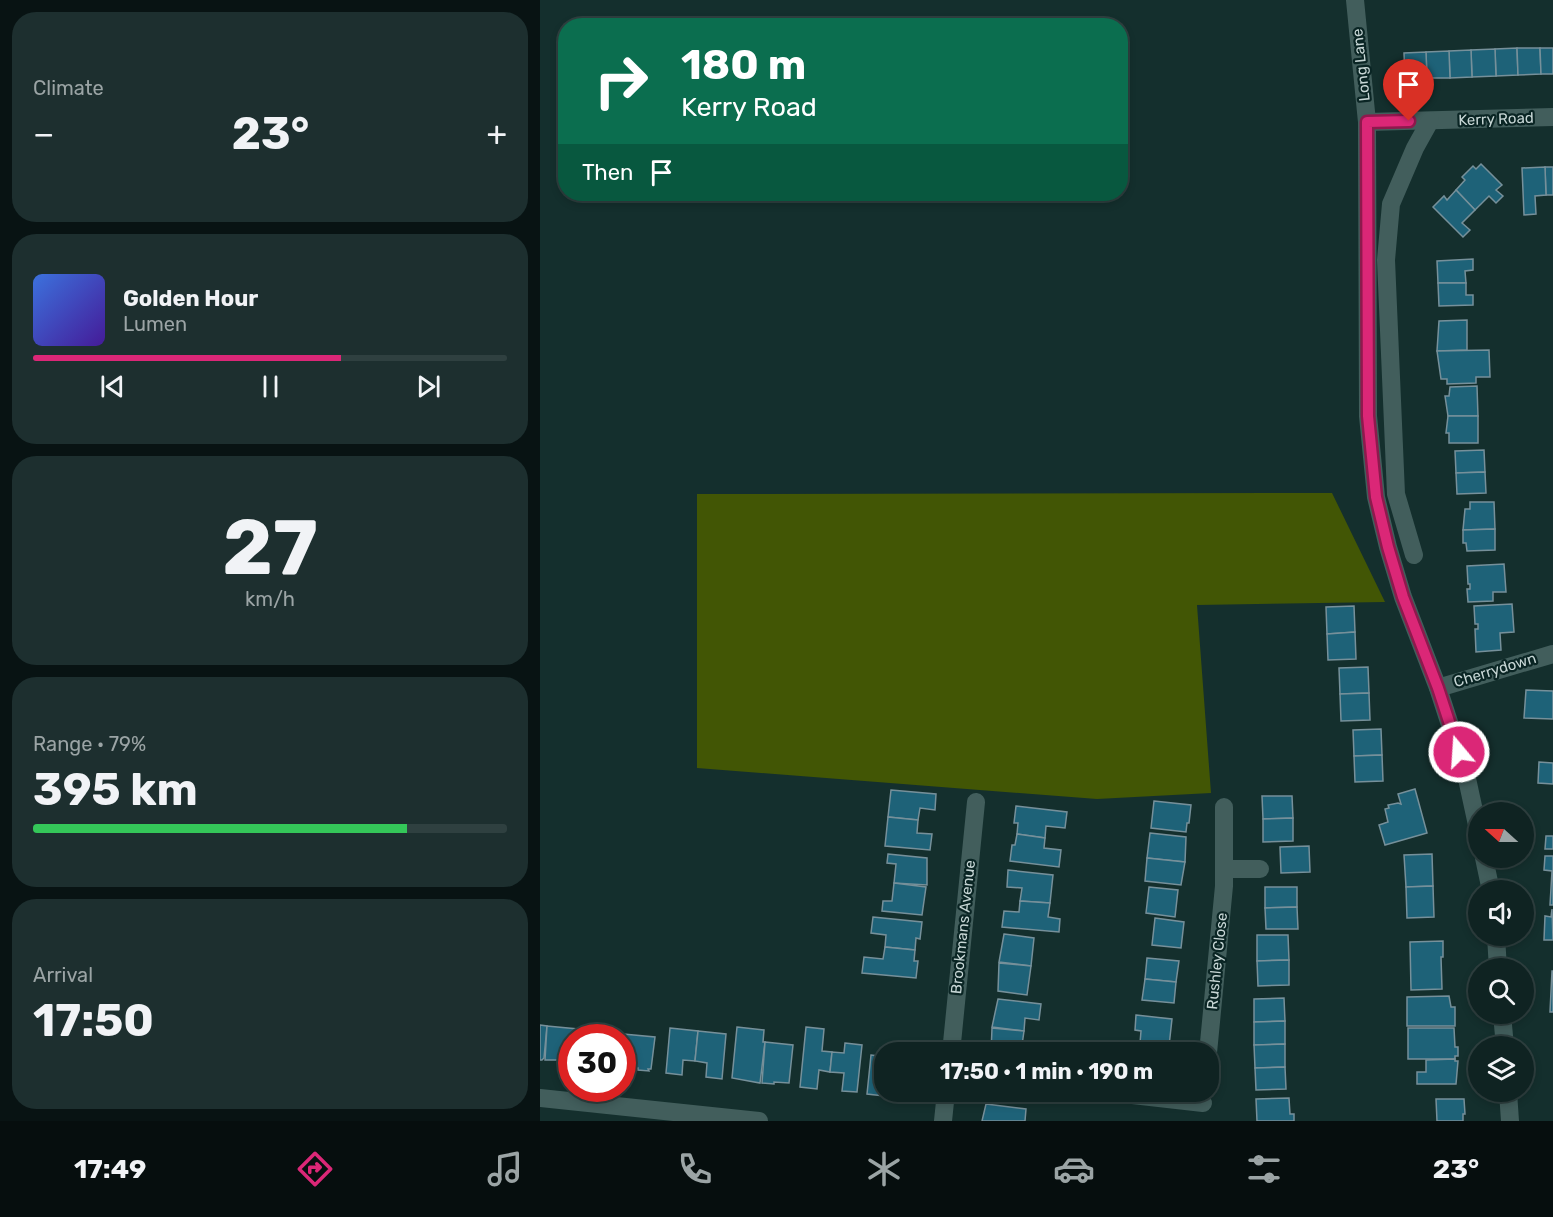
<!DOCTYPE html>
<meta charset="utf-8">
<style>
body{margin:0;font-family:Rubik,sans-serif;background:#1d2f2f;color:#f1f3f6;height:100vh;display:flex;flex-direction:column;font-size:22px;white-space:nowrap}
*{box-sizing:border-box;margin:0}
p{font-size:20px;color:#9ba4a5}
.icon{flex:none;width:33px;height:33px;fill:none;stroke:currentColor;stroke-width:2;stroke-linecap:round;stroke-linejoin:round}
.map{position:relative;flex:1;overflow:hidden}
.drawer{display:flex;flex-direction:column;gap:12px;padding:12px;background:#081313;width:540px}
.drawer>*{flex:none}
.guide{position:absolute;left:18px;top:18px;width:570px;height:183px;border-radius:24px;box-shadow:0 3px 9px #0003,0 0 0 2px #2f4040;background:#0b6e4f;color:#fff;overflow:hidden}
.needle{width:39px;rotate:291deg}
.tools{position:absolute;left:928px;top:802px;display:grid;gap:12px}
.tools a{display:grid;place-items:center;width:66px;height:66px;border-radius:50%;background:#0f2322;box-shadow:0 3px 9px #0003,0 0 0 2px #2f4040;font-size:30px}
.speed{position:absolute;left:18px;top:1024px;display:flex;gap:12px;font-size:30px;font-weight:700;text-align:center}
.speed>*{display:grid;place-content:center;width:78px;height:78px;border-radius:50%;background:#0f2322;box-shadow:0 3px 9px #0003,0 0 0 2px #2f4040;line-height:1}
.speed .limit{border:9px solid #d22;background:#fff;color:#111}
.pin{position:absolute;display:grid;place-items:center;width:51px;height:51px;color:#fff;margin:-62px -26px;border-radius:50% 50% 50% 0;rotate:-45deg;box-shadow:0 0 6px #0007}
.pin .icon{rotate:45deg}
.me{position:absolute;width:66px;margin:-33px;rotate:342deg;stroke-linejoin:round;filter:drop-shadow(0 0 4px #0008)}
.turn{display:flex;align-items:center;gap:21px;height:126px;padding:0 24px;font-size:27px}
.turn .icon{width:78px;height:78px;stroke-width:2.5}
.turn b{display:block;font-size:42px;line-height:51px}
.then{display:flex;align-items:center;height:57px;padding:0 24px;background:#0003;gap:12px;font-size:22px}
.big{font-size:45px;font-weight:700;line-height:1.1}
.drawer .widget{flex:1;display:flex;flex-direction:column;justify-content:center;gap:9px;min-width:0;padding:0 21px;border-radius:24px;background:#1d2f2f}
.drawer .dial{align-items:center;gap:0}
.dial b{font-size:78px;line-height:1}
.song{display:flex;align-items:center;gap:18px}
.cover{width:72px;height:72px;border-radius:9px;background:linear-gradient(135deg,hsl(220 70% 55%),hsl(260 70% 35%))}
.played{height:6px;border-radius:3px;background:linear-gradient(90deg,#db2777 65%,#2f4040 65%)}
.keys{display:flex;justify-content:space-around;direction:ltr}
.heat{display:flex;justify-content:space-between;align-items:center;font-size:33px;direction:ltr}
.charge{height:9px;border-radius:4px;background:linear-gradient(90deg,#34c759 79%,#2f4040 0)}
.trip{position:absolute;left:334px;top:1042px;width:345px;height:60px;border-radius:24px;background:#0f2322;box-shadow:0 3px 9px #0003,0 0 0 2px #2f4040;font-weight:700;line-height:60px;text-align:center}
.tab-bar{display:flex;height:96px;justify-content:space-around;align-items:center;background:#060e0e;color:#9ba4a5}
.tab-bar .icon{width:42px;height:42px}
.tab-bar .current{color:#db2777}
.tab-bar b{font-size:27px;color:#f1f3f6}
main{display:flex;flex:1;min-height:0}
.map>svg:first-child{display:block}
</style>
<main>
<section class="drawer">
<div class="widget"><p>Climate</p>
<div class="heat"><a>−</a><b class="big">23°</b><a>+</a></div>
</div>
<div class="widget">
<div class="song"><i class="cover"></i><div><b>Golden Hour</b><p>Lumen</p></div></div>
<div class="played"></div>
<div class="keys"><svg class="icon" aria-label="previous" viewBox="0 0 24 24"><path d="M18 5L8 12l10 7zM5 5v14"/></svg><svg class="icon" aria-label="pause" viewBox="0 0 24 24"><path d="M8 5v14M16 5v14"/></svg><svg class="icon" aria-label="next" viewBox="0 0 24 24"><path d="M6 5l10 7-10 7zM19 5v14"/></svg></div>
</div>
<div class="widget dial"><b>27</b><p>km/h</p></div>
<div class="widget"><p>Range · 79%</p><b class="big">395 km</b><div class="charge"></div></div>
<div class="widget"><p>Arrival</p><b class="big">17:50</b></div>
</section>
<div class="map">
<svg width="1013" height="1121" viewBox="0 0 1013 1121">
<rect width="100%" height="100%" fill="#142f2d"/>
<path fill="#425605" d="M792,493L845,602L657,605L671,793L557,799L157,768V494Z"/>
<g fill="#1e6278" stroke="#76909a" stroke-width="1.5">
<path d="M977,48L978,75L956,76L955,49Z"/>
<path d="M977,48H1000L1001,74L978,75Z"/>
<path d="M1000,48H1013V74H1001Z"/>
<path d="M955,49L956,76L932,77L931,50Z"/>
<path d="M931,50L932,77L910,78L909,51Z"/>
<path d="M909,51L910,78H887L886,52Z"/>
<path d="M886,52L887,78L865,79L864,53Z"/>
<path d="M941,164L962,185L956,190L963,196L956,203L949,196L935,210L916,190L925,180L922,177L933,166L936,169Z"/>
<path d="M1005,167H1013V195H1006Z"/>
<path d="M1005,167L1006,195L995,196L996,214L984,215L982,168Z"/>
<path d="M916,190L935,210L922,223L930,230L923,237L893,207L904,196L907,200Z"/>
<path d="M933,259V270L925,271L926,283H898L897,261Z"/>
<path d="M898,283H926V295H933V305L899,306Z"/>
<path d="M927,320V350L897,351L899,321Z"/>
<path d="M949,350L950,377H936V383L907,384V379H901L897,351Z"/>
<path d="M937,386L938,416H908L905,396H909L910,387Z"/>
<path d="M908,416H938V443H909V433H906Z"/>
<path d="M944,450L945,472L916,473L915,451Z"/>
<path d="M945,472L946,493L917,494L916,473Z"/>
<path d="M930,502H954L955,529L923,530L925,509H930Z"/>
<path d="M955,529V550L927,551L926,543H923V530Z"/>
<path d="M964,564L966,592H953V601L928,602L927,589H930V584H928L927,566Z"/>
<path d="M972,604L974,632L960,633L961,650L936,652L935,629H938V624H935L934,606Z"/>
<path d="M814,606L815,632L787,634L786,607Z"/>
<path d="M815,632L816,659L788,660L787,634Z"/>
<path d="M828,667L829,693L800,694L799,668Z"/>
<path d="M986,690L1013,691V719L984,718Z"/>
<path d="M829,693L830,720L801,721L800,694Z"/>
<path d="M841,729L842,755L814,756L813,730Z"/>
<path d="M842,755L843,781L815,782L814,756Z"/>
<path d="M999,762L1013,763V784L998,783Z"/>
<path d="M875,789L887,833L845,845L839,825L848,822L845,809L849,808L848,805L858,803L861,804L858,794Z"/>
<path d="M351,790L396,794L395,810L380,808L378,820L348,817Z"/>
<path d="M722,796H752L753,818L723,819Z"/>
<path d="M614,801L651,805L649,823H647L646,832L611,828Z"/>
<path d="M476,806L527,812L525,828L506,826L505,838L477,834L478,823H474Z"/>
<path d="M348,817L378,820L377,833L392,834L390,850L345,846Z"/>
<path d="M753,818V841L723,842V819Z"/>
<path d="M610,833L646,837L645,862L607,858Z"/>
<path d="M477,834L505,838L504,848L521,850L519,867L470,861L472,845H475Z"/>
<path d="M1006,836H1013V849H1005Z"/>
<path d="M769,846L770,872L741,873L740,847Z"/>
<path d="M348,854L387,858V885L354,883L356,864L347,863Z"/>
<path d="M892,854L893,886L866,887L864,855Z"/>
<path d="M1005,856H1013V905H1010L1012,871L1004,870Z"/>
<path d="M607,858L645,862L641,885L605,881Z"/>
<path d="M468,870L513,875L510,903L480,901L482,888L467,887Z"/>
<path d="M354,883L386,887L382,915L342,911L343,901H352Z"/>
<path d="M893,886L894,917L867,918L866,887Z"/>
<path d="M609,887L638,890L635,917L606,913Z"/>
<path d="M725,887H757V907L725,908Z"/>
<path d="M480,901L510,903L508,917L520,919L519,932L462,927L464,911L479,912Z"/>
<path d="M757,907L758,929H726L725,908Z"/>
<path d="M1012,909L1013,940H1004L1005,916L1011,917Z"/>
<path d="M333,917L382,922L380,939L376,938L375,950L345,947L346,935L331,933Z"/>
<path d="M615,918L644,922L641,948L612,945Z"/>
<path d="M464,934L494,938L491,966L459,962Z"/>
<path d="M717,935H748L749,960L717,961Z"/>
<path d="M903,941V957H901L902,989L871,990L870,942Z"/>
<path d="M345,947L375,950L374,961H378L376,978L322,973L324,957L343,959Z"/>
<path d="M607,958L639,961L636,982L605,979Z"/>
<path d="M749,960V985L718,986L717,961Z"/>
<path d="M459,963L491,966L487,995L458,991Z"/>
<path d="M1012,971H1013V1012H1010Z"/>
<path d="M605,979L636,982L634,1003L602,1000Z"/>
<path d="M909,996L911,1007H915V1026H867V997Z"/>
<path d="M744,998L745,1021L714,1022V999Z"/>
<path d="M458,999L501,1004L499,1020L485,1018L484,1031L452,1027Z"/>
<path d="M596,1015L632,1019L629,1046L600,1043L601,1031L595,1030Z"/>
<path d="M745,1021V1044L714,1045V1022Z"/>
<path d="M0,1025L7,1026L4,1058L2,1060H0Z"/>
<path d="M7,1026L38,1029L37,1038H32V1063L22,1062V1060H5Z"/>
<path d="M197,1027L224,1030L223,1042H225L220,1083L192,1078Z"/>
<path d="M266,1027L284,1029L282,1051L292,1052L290,1072L279,1070L277,1089L260,1087Z"/>
<path d="M130,1028L158,1031L155,1061L143,1060L142,1075L126,1073Z"/>
<path d="M452,1028L484,1031L482,1045L497,1047L496,1053H451Z"/>
<path d="M868,1028H914L915,1047H918V1056H915V1059H868Z"/>
<path d="M158,1031L186,1034L182,1079L166,1077L167,1063L155,1061Z"/>
<path d="M53,1032L83,1034L82,1040V1038H52Z"/>
<path d="M83,1034L115,1037L111,1069H108L109,1071L98,1070V1068H82Z"/>
<path d="M225,1042L253,1045L249,1083L234,1082V1084L222,1083Z"/>
<path d="M305,1043L322,1045L317,1092L302,1091L304,1073L290,1072L292,1052L304,1053Z"/>
<path d="M745,1044V1067L715,1068L714,1045Z"/>
<path d="M601,1049L629,1052V1053H600Z"/>
<path d="M331,1055L345,1057L344,1096L327,1094Z"/>
<path d="M915,1059V1061H918L916,1084H877V1072H886V1060Z"/>
<path d="M745,1067L746,1089L716,1090L715,1068Z"/>
<path d="M749,1098L750,1114H754V1121H717L716,1099Z"/>
<path d="M896,1099H924L925,1114H923V1121H897Z"/>
<path d="M446,1104L486,1109L485,1121H442Z"/>
</g>
<g fill="none" stroke-linecap="round" stroke-linejoin="round">
<g stroke="#425e5c" stroke-width="18">
<path d="M815,0L827,122L828,416L836,497L848,547L863,597L898,688L926,774L939,834"/>
<path d="M827,122L1013,117"/>
<path d="M874,555L856,494L846,260L851,204L875,148L890,121"/>
<path d="M898,688L1013,654"/>
<path d="M944,858L951,891"/>
<path d="M684,869H720"/>
<path d="M956,936L958,969"/>
<path d="M962,1014L965,1047"/>
<path d="M411,1053L436,802"/>
<path d="M668,1053L684,886V807"/>
<path d="M566,1092L663,1103"/>
<path d="M968,1092L970,1121"/>
<path d="M0,1098L219,1121"/>
<path d="M403,1121L406,1092"/>
</g>
</g>
<g fill="none" stroke-linecap="round" stroke-linejoin="round">
<g stroke="#8e194d" stroke-width="15">
<path id="route" d="M869,121L827,122L828,416L836,497L848,547L863,597L898,688L919,752"/>
</g>
<use href="#route" stroke="#db2777" stroke-width="10"/>
</g>
<g text-anchor="middle" dominant-baseline="central" stroke-width="4.5" stroke-linejoin="round" paint-order="stroke">
<g font-size="15" fill="#c7d6d5" stroke="#0a2524">
<text transform="translate(821 65) rotate(-96)">Long Lane</text>
<text transform="translate(956 119) rotate(-2)">Kerry Road</text>
<text transform="translate(955 670) rotate(-17)">Cherrydown</text>
<text transform="translate(423 927) rotate(-84)">Brookmans Avenue</text>
<text transform="translate(677 961) rotate(-84)">Rushley Close</text>
</g>
</g>
</svg>
<div class="tools">
<a><svg class="needle" viewBox="-14 -14 28 28"><path d="M0-13l5 13h-10z" fill="#e53935"/><path d="M0 13l5-13h-10z" fill="#9ba4a5"/></svg></a>
<a><svg class="icon" aria-label="sound" viewBox="0 0 24 24"><path d="M4 9h4l5-4v14l-5-4H4zM17 9q2 3 0 6"/></svg></a>
<a><svg class="icon" aria-label="search" viewBox="0 0 24 24"><circle cx="10" cy="10" r="6"/><path d="M15 15l6 6"/></svg></a>
<a><svg class="icon" aria-label="layers" viewBox="0 0 24 24"><path d="M12 4l9 5-9 5-9-5zM3 14l9 5 9-5"/></svg></a>
</div>
<div class="speed"><div class="limit">30</div></div>
<div class="pin" style="left:869px;top:121px;background:#d93025"><svg class="icon" aria-label="arrive" viewBox="0 0 24 24"><path d="M6 21V4h12l-3 4 3 4H6"/></svg></div>
<svg class="me" style="left:919px;top:752px" viewBox="-20 -20 40 40"><circle r="17" fill="#db2777" stroke="#fff" stroke-width="3"/><path d="M0-11L8 9 0 5-8 9z" fill="#fff"/></svg>
<div class="trip">17:50 · 1 min · 190 m</div>
<div class="guide">
<div class="turn"><svg class="icon" aria-label="right" viewBox="0 0 24 24"><path d="M7 20v-9h11M14 6l5 5-5 5"/></svg><div><b>180 m</b>Kerry Road</div></div>
<div class="then">Then<svg class="icon" aria-label="arrive" viewBox="0 0 24 24"><path d="M6 21V4h12l-3 4 3 4H6"/></svg></div>
</div>
</div>
</main>
<nav class="tab-bar">
<b>17:49</b>
<svg class="icon current" aria-label="directions" viewBox="0 0 24 24"><path d="M12 3l9 9-9 9-9-9zM9 14v-3h6M13 9l2 2-2 2"/></svg>
<svg class="icon" aria-label="music" viewBox="0 0 24 24"><path d="M9 18V5l10-2v13"/><circle cx="6" cy="18" r="3"/><circle cx="16" cy="16" r="3"/></svg>
<svg class="icon" aria-label="phone" viewBox="0 0 24 24"><path d="M5 4h4l2 5-3 2q2 4 5 5l2-3 5 2v4C11 20 4 13 5 4z"/></svg>
<svg class="icon" aria-label="climate" viewBox="0 0 24 24"><path d="M12 3v18M4 7l16 10M4 17L20 7"/></svg>
<svg class="icon" aria-label="car" viewBox="0 0 24 24"><path d="M5 17H2v-5l4-1 3-4h7l3 4 3 1v5h-3M9 17h6M6 11h13"/><circle cx="7" cy="17" r="2"/><circle cx="17" cy="17" r="2"/></svg>
<svg class="icon" aria-label="filters" viewBox="0 0 24 24"><path d="M4 7h16M4 17h16"/><circle cx="9" cy="7" r="2"/><circle cx="15" cy="17" r="2"/></svg>
<b>23°</b>
</nav>
